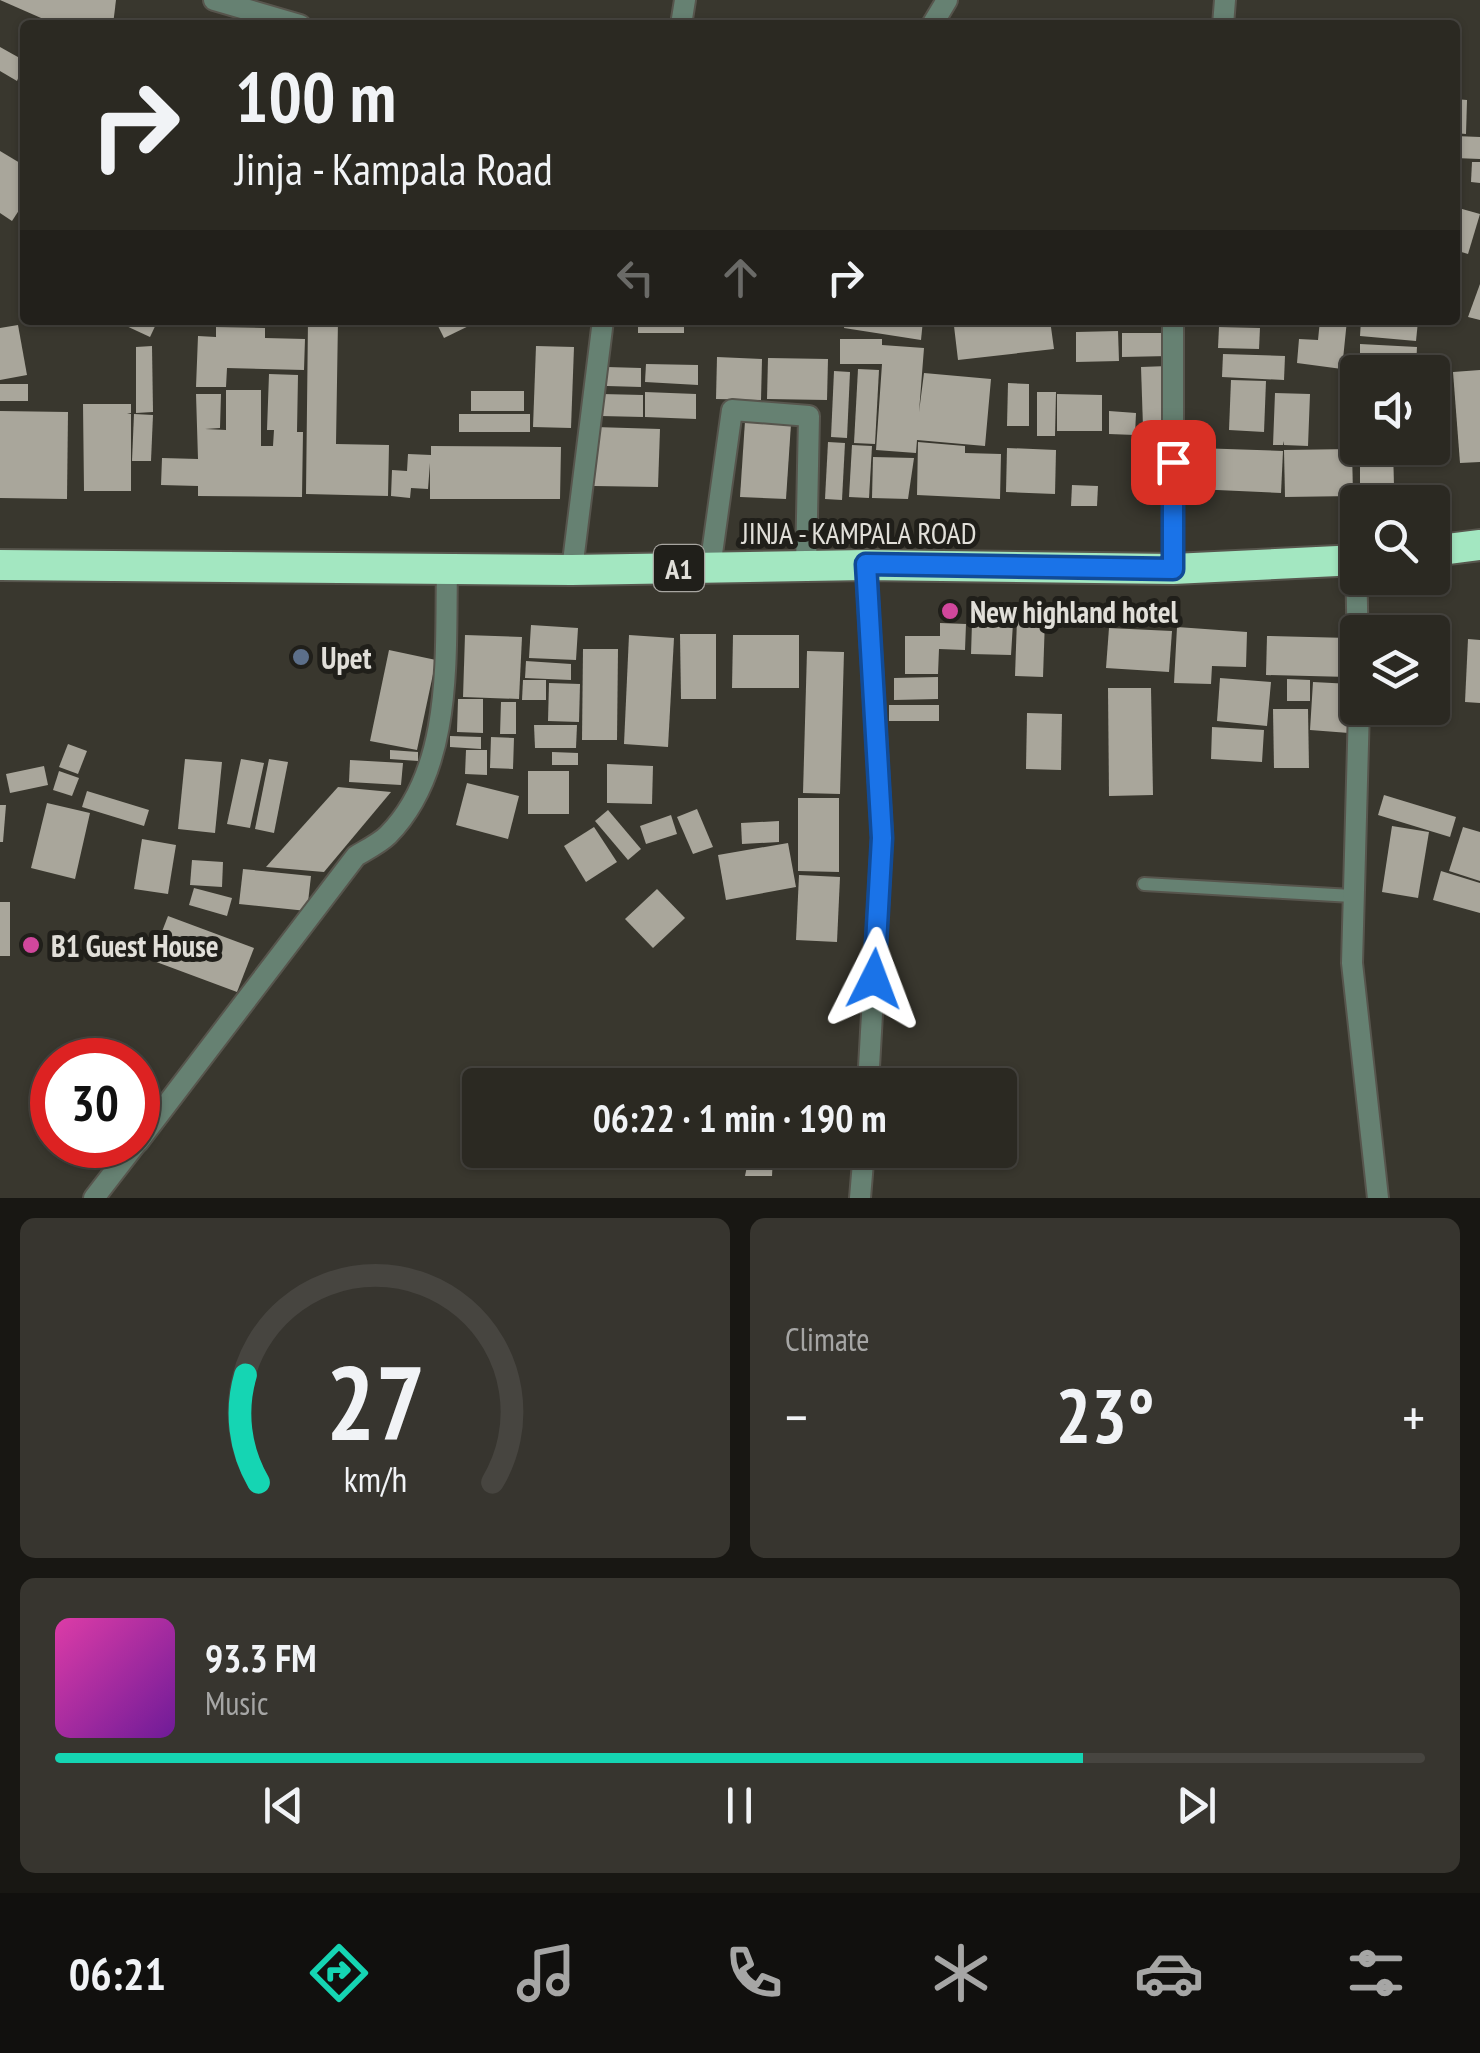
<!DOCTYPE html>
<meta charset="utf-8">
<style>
body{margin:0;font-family:"PT Sans Narrow",sans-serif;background:#37352f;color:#f1f3f6;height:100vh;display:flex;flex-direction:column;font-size:38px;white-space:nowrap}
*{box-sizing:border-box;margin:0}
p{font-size:32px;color:#a6a6a5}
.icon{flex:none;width:55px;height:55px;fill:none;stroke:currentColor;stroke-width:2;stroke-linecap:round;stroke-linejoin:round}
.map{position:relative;height:1198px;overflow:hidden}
.panel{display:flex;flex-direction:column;gap:20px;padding:20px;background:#181713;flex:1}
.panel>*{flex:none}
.banner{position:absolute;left:20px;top:20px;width:1440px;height:305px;border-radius:10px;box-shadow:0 2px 8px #0004,0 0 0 2px #474540;background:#2b2922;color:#f1f3f6;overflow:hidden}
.buttons{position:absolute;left:1340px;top:355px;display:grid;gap:20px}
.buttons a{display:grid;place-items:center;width:110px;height:110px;border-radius:10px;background:#2b2922;box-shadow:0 2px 8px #0004,0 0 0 2px #474540;font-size:50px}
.speed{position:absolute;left:30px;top:1038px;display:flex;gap:20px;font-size:50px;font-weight:700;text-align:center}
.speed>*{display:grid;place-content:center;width:130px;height:130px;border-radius:50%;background:#2b2922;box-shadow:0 2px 8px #0004,0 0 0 2px #474540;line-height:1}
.speed .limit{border:15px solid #d22;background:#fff;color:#111}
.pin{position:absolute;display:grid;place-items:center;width:85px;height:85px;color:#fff;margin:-42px;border-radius:20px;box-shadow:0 5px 15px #0006}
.me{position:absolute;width:110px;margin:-55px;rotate:3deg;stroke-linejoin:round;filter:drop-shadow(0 0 8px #0008)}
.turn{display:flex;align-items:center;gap:35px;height:210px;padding:0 50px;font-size:45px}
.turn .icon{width:130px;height:130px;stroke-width:2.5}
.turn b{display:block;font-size:70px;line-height:85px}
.lanes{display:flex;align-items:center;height:95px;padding:0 50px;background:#0003;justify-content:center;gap:50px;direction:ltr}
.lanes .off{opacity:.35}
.big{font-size:75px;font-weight:700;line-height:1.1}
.panel .card{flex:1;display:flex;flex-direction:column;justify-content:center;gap:15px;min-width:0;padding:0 35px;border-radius:15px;background:#37352f}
.panel .dial{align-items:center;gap:0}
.dial svg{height:260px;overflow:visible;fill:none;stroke:#474540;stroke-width:7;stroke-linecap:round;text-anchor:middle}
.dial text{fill:#f1f3f6;stroke:none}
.song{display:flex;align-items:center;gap:30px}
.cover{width:120px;height:120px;border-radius:15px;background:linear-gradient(135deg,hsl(320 70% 55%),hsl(280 70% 35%))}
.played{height:10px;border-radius:5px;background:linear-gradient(90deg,#15d5b3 75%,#474540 75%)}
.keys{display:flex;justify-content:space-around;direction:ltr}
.heat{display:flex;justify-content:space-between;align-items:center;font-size:55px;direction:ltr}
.panel .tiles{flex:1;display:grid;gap:20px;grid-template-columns:1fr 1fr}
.card:last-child{grid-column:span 2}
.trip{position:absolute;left:462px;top:1068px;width:555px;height:100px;border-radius:10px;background:#2b2922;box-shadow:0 2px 8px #0004,0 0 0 2px #474540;font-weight:700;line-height:100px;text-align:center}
.dock{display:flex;height:160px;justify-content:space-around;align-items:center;background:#11100e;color:#a6a6a5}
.dock .icon{width:70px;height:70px}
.dock .on{color:#15d5b3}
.dock b{font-size:45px;color:#f1f3f6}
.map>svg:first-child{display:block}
</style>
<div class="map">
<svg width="1480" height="1198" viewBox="0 0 1480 1198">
<rect width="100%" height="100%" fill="#39372e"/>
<g fill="#a9a69b">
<path d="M0,0H116L113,25H57Z"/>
<path d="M0,47L25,61L17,81L0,71Z"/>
<path d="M1455,99L1467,100L1466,134L1455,133Z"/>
<path d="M1455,136L1480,137V159L1455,158Z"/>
<path d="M0,151L25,166V201L12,221L0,213Z"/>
<path d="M1472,162H1480V183L1471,182Z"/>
<path d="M1455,207L1480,214L1468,254L1455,250Z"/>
<path d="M1480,284V320L1468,317Z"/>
<path d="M124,320H158L150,337L122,324Z"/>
<path d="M308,320H338L336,444L389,445L388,496L306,494Z"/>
<path d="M435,320H481L444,338Z"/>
<rect x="638" y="320" width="46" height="13"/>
<path d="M845,320H923L921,340L844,328Z"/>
<path d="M961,320H985V323L1050,320L1054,349L958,360L954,326L962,325Z"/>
<path d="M1093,320H1136V323L1093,324Z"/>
<path d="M1245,320H1289V325L1245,323Z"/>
<path d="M1320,320H1347L1342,369L1297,363L1299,339L1318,340Z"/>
<path d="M1361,320L1418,321L1416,341L1360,336Z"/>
<path d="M18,325L27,375L0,380V328Z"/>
<path d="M216,327L265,328V338L305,339L304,370L227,368L226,387H196L198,336L216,337Z"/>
<path d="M1219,327L1260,328L1259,349L1218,348Z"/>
<path d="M1118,331L1119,361L1076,362V332Z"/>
<path d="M1122,333H1169V356L1122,357Z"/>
<path d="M840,339H882V345L924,348L919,412L924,373L991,379L985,446L917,440L916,453L876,450L882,364H840Z"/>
<path d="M1360,344L1417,347L1416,366L1360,363Z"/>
<path d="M152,346L153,412L136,413V347Z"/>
<path d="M536,346L574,347L571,428L533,427Z"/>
<path d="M1223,354L1285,356L1284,380L1222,377Z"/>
<path d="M717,357L762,359L761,400L716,399Z"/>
<path d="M768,358L828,359L827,400L767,399Z"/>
<path d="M646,364L698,365V385L645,382Z"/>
<path d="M1168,366L1170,426L1143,427L1141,367Z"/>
<path d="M607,367L641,368V387L607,386Z"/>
<path d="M858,369L879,370L875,444L854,443Z"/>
<path d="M1480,370V462L1460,463L1453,372Z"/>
<path d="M834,371L850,372L847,438L831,437Z"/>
<path d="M269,374L298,375L297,432H303L302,497L198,496V486L161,485L162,458L198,459L196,394H221L220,428L205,429L226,430V390H261V446H273L274,430H267Z"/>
<path d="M1231,380L1266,381L1264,432L1229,430Z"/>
<path d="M1008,383L1029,384V426H1007Z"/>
<rect x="0" y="384" width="28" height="17"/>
<rect x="471" y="391" width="53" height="20"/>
<path d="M645,392L696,394V419L645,417Z"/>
<path d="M1037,392H1056L1055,436H1037Z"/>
<path d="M1275,393L1310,394L1308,446L1284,445V441L1283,445H1273Z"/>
<path d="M602,394L643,395V417L601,416Z"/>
<path d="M1057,394L1102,395V431H1057Z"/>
<path d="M83,404H131V413L127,414H131V491H84Z"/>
<path d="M1432,409H1448V452H1407V448H1432Z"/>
<path d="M0,411L68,412L67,499L0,498Z"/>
<path d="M1109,411L1136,413L1135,435L1109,434Z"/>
<path d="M134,414L153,415L151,461H132Z"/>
<rect x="459" y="414" width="71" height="18"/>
<path d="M745,421L791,424L786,499L740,497Z"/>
<path d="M595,427L660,429L658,487L594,486Z"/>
<path d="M828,442L845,443L842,500L825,499Z"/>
<path d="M918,442L965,446V453L1001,454L1000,499L917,495Z"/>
<path d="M852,445L872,446L869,498L849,497Z"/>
<path d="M431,446L561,447L560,499H430V463L428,489L411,488L410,498L391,496L392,470L407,471L408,454L431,455Z"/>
<path d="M1007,448L1056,450L1055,494L1006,492Z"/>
<path d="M1197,448L1283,451L1281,493L1195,489Z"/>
<path d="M1360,448H1393L1394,486H1360Z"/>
<path d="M1352,449L1353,496L1285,497L1284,450Z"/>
<path d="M873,457L914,458L908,499L872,498Z"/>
<path d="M1072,485L1098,486L1097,506H1071Z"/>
<path d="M1017,619H1045L1043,677L1015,676Z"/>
<path d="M972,622L1013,623L1011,655L971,654Z"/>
<path d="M940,623L966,624L965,650L939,649L938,674H905V636H940Z"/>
<path d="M531,625L578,628L576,660L529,658Z"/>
<path d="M1177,627L1247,632L1246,667L1212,666L1211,684L1174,683Z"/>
<path d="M1109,628L1172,631L1169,672L1106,668Z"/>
<path d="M1432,630H1446L1443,711H1425V708H1432Z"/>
<path d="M680,634H716V699H681Z"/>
<path d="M465,635L522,637L519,699L463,697Z"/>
<path d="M629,635L674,638L668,747L624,744Z"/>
<path d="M733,635H799V688H732Z"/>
<path d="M1267,636L1349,638V677L1266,675Z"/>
<path d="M1468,639L1480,640V703L1465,702Z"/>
<path d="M583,649H618L617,740H582Z"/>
<path d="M389,650L436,660L417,750L370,741Z"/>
<path d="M807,651L844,652L840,794L803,793Z"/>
<path d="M526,661L571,664V680L525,678Z"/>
<path d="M938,677V699L894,700V678Z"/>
<path d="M1220,678L1271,682L1267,726L1217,721Z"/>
<path d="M1287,679L1310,680V701H1287Z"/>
<path d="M523,680H546V700H522Z"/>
<path d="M1313,682L1351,684L1349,733L1310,730Z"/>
<path d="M549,683L580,684L579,722L548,721Z"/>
<path d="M1108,688H1151L1153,795L1109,796Z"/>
<path d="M458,699H483V733L457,732Z"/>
<path d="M501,702H516V734H500Z"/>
<rect x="889" y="705" width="50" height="16"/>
<path d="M1273,709H1308L1309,768H1274Z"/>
<path d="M1027,713L1062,714L1061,770L1026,769Z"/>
<path d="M534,725H577L576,748H535Z"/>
<path d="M1212,727L1264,730L1262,762L1211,759Z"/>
<path d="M450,736L481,737V749L450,747Z"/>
<path d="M491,737L514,738L513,769L490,768Z"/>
<path d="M68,744L87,751L78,774L59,767Z"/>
<path d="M390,750L418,752V761L390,759Z"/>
<path d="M466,750H487V775L465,774Z"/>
<path d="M552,752L578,753V765H552Z"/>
<path d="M185,759L222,762L215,833L178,829Z"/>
<path d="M241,759L264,763L250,828L227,824Z"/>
<path d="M269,759L288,762L274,833L255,829Z"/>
<path d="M350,760L403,763L401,785L349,782Z"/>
<path d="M607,764L653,766L652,804L607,803Z"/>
<path d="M44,766L48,785L10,793L6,774Z"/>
<path d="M59,771L79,778L72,796L53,790Z"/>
<rect x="528" y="771" width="41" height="43"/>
<path d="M467,783L519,796L508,839L456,825Z"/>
<path d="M338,787L391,792L324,872L266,867Z"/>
<path d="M87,791L149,810L144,826L82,807Z"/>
<path d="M1384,795L1456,817L1450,837L1378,815Z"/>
<path d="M798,798H839V872L798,871Z"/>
<path d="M47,803L90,813L75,879L31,868Z"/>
<path d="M0,805H6L3,842H0Z"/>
<path d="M697,809L713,847L693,854L677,817Z"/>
<path d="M608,810L641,849L628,860L595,821Z"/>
<path d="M671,815L677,834L646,844L640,826Z"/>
<path d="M779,821V842L742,844L741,823Z"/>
<path d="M1392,826L1429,832L1418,898L1382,892Z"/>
<path d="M594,827L617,862L586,882L564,846Z"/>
<path d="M1463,827L1480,832V881L1449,871Z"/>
<path d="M142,839L176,845L168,894L134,889Z"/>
<path d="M788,843L796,887L726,900L718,855Z"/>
<path d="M192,860L223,862L222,887L190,885Z"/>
<path d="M243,869L311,876L307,911L239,904Z"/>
<path d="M1441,871L1480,883V913L1433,900Z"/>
<path d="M799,875L840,877L837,942L796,940Z"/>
<path d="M194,888L232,898L227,916L189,905Z"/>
<path d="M657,889L685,918L653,948L625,919Z"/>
<rect x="0" y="902" width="10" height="54"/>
<path d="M168,916L254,948L237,992L151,960Z"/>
<path d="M790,1067L852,1072V1085H790Z"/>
<path d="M750,1151L773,1155L772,1176H745Z"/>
</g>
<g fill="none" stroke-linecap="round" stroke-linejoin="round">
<g stroke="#57554d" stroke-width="16">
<path id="lane" d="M1144,884L1352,896"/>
</g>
<g stroke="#57554d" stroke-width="24">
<g id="street">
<path d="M214,0L300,25"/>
<path d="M681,25L685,0"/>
<path d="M932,25L947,0"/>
<path d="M1223,25L1225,0"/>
<path d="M1356,560L1358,654"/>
<path d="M866,565L882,837L868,1085"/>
<path d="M710,568L732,410L809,416L806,566"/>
<path d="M1173,569V320"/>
<path d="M572,570L603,320"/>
<path d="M1359,708L1352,963L1378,1198"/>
<path d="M138,1142L356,856C366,850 380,843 388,835C454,768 445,655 447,570"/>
<path d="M94,1198L135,1145"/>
<path d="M860,1198L864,1150"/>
</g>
</g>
<g stroke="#57554d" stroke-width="34">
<g id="highway">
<path d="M1432,551L1480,545"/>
<path d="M0,565L572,570L866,565L1173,569L1358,560"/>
</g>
</g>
<use href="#lane" stroke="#668172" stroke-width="12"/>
<use href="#street" stroke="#668172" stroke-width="20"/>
<use href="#highway" stroke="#a3e7c1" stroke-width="30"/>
</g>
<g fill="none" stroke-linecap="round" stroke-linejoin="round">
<g stroke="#114b97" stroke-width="25">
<path id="route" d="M874,979L882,838L866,564L1173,569V462"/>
</g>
<use href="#route" stroke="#1a73e8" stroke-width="18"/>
</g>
<g fill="#d1479c" stroke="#201f1a" stroke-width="4">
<circle cx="950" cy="611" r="10"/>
<circle cx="31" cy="945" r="10"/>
</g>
<circle fill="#5c6f8a" stroke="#201f1a" stroke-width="4" cx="301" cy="657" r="10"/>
<g text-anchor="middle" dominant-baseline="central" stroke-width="10" stroke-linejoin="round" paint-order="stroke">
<rect fill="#201f1a" stroke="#a7a5a0" stroke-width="2.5" x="654" y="545" width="50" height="46" rx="8"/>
<g font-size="28" font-weight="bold" fill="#e1dfd9">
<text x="679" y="568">A1</text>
</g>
<g font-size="30" fill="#e1dfd9" stroke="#201f1a">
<text x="859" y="532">JINJA - KAMPALA ROAD</text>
</g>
<g font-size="30" font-weight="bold" fill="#e1dfd9" stroke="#201f1a" text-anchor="start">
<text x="970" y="611">New highland hotel</text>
<text x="321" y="657">Upet</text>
<text x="51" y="945">B1 Guest House</text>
</g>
</g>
</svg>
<div class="buttons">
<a><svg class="icon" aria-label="sound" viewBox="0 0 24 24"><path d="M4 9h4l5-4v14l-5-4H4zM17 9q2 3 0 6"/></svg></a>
<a><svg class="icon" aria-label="search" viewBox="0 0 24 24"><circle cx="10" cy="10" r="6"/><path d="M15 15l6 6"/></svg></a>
<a><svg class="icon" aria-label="layers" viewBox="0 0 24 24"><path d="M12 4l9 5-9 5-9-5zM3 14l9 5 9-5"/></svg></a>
</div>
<div class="speed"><div class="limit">30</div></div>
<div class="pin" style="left:1173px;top:462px;background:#d93025"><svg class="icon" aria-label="arrive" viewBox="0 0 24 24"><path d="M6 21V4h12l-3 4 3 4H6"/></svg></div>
<svg class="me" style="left:874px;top:979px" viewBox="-20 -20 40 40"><path d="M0-17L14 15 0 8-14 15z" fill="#1a73e8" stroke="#fff" stroke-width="4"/></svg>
<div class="trip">06:22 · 1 min · 190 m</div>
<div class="banner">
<div class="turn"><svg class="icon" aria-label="right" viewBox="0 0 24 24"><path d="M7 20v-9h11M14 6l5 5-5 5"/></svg><div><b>100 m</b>Jinja - Kampala Road</div></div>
<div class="lanes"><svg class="icon off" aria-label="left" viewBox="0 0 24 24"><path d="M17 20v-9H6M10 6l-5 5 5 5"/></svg><svg class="icon off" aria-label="ahead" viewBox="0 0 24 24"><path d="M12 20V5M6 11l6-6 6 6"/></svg><svg class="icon" aria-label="right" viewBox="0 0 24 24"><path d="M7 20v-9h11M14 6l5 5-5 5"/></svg></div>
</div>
</div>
<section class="panel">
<div class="tiles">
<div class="card dial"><svg viewBox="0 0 100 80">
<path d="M14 69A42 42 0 1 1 86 69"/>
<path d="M14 69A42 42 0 0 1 10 36" stroke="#15d5b3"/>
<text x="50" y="56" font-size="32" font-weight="700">27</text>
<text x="50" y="72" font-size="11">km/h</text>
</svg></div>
<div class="card"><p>Climate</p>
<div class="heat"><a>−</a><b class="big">23°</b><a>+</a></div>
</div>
<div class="card">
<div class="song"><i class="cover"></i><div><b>93.3 FM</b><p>Music</p></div></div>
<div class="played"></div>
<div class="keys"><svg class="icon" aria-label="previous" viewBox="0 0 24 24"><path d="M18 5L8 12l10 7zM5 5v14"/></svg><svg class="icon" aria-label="pause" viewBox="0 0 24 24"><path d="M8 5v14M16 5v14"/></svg><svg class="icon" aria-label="next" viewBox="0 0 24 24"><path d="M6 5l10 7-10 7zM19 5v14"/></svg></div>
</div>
</div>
</section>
<nav class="dock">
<b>06:21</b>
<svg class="icon on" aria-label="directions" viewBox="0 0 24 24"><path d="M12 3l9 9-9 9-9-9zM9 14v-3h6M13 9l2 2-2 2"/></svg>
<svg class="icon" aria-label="music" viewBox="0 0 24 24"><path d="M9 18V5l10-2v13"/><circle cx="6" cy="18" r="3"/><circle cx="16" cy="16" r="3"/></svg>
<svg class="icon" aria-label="phone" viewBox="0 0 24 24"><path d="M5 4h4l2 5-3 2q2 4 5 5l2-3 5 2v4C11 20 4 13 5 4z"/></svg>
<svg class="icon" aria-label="climate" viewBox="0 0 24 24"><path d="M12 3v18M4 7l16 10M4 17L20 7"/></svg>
<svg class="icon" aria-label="car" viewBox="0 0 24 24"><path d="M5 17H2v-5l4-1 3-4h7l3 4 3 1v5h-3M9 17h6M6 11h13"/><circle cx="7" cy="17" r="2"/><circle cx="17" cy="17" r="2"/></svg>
<svg class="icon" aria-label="filters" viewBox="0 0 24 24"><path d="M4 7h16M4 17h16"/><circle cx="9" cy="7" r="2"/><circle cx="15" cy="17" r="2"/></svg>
</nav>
